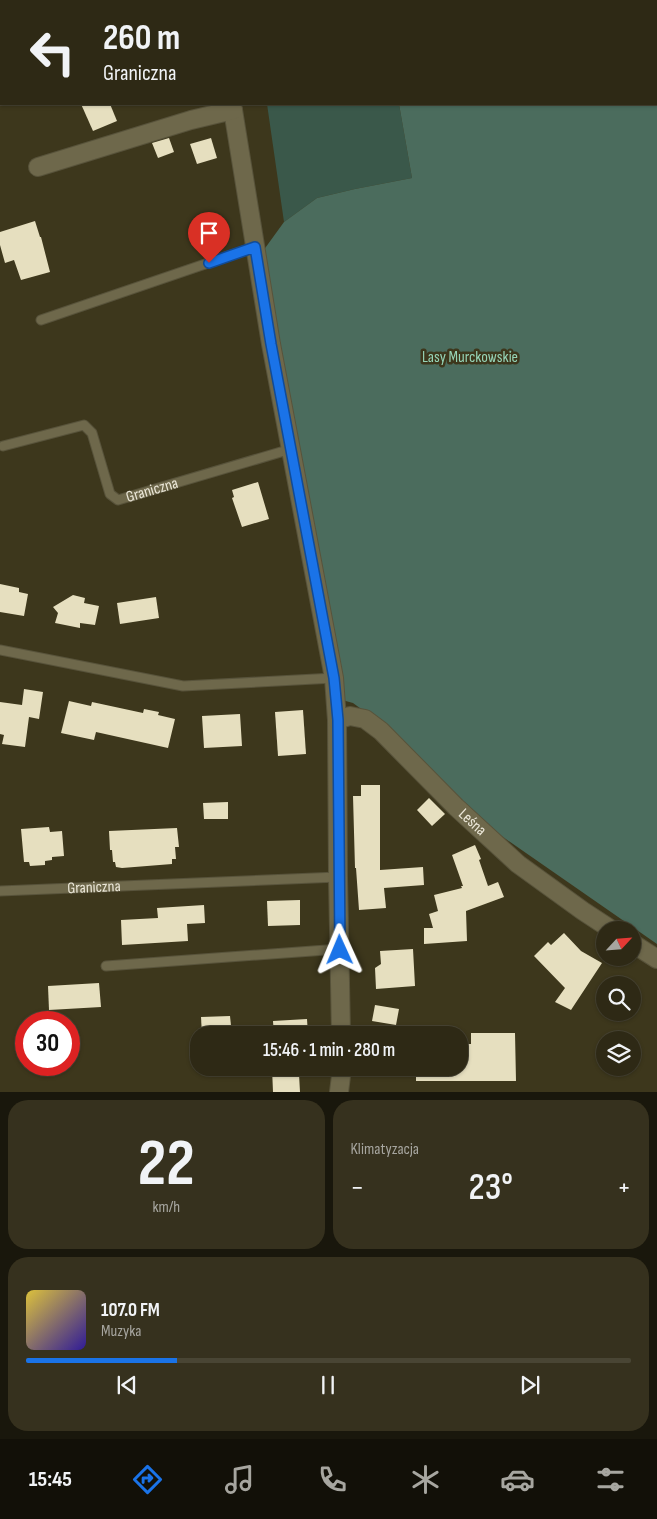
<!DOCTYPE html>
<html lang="pl">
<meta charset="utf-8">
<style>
body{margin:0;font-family:"Sofia Sans Condensed",sans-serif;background:#36311e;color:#f1f3f6;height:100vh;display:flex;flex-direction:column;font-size:19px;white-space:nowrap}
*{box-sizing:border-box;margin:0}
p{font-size:16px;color:#a7a6a0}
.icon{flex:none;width:28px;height:28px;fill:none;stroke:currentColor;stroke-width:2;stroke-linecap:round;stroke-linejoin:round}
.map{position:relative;height:1092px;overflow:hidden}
.side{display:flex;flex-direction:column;gap:8px;padding:8px;background:#19170c;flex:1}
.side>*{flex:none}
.hud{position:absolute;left:0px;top:0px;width:658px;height:105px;box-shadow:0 1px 4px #0004,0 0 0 1px #494534;background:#2e2915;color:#f1f3f6;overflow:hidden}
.needle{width:32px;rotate:64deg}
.controls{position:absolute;left:596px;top:921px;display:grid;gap:10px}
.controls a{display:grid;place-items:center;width:45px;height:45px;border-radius:50%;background:#2e2915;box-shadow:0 1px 4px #0004,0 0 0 1px #494534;font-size:25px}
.speed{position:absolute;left:15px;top:1011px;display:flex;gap:10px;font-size:25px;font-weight:700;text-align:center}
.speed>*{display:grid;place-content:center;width:65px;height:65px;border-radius:50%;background:#2e2915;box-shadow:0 1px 4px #0004,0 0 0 1px #494534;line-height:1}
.speed .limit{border:8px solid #d22;background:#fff;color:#111}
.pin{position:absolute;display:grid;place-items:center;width:42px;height:42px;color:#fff;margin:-51px -21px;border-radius:50% 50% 50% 0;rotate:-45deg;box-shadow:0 0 5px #0007}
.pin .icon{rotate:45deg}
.me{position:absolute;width:55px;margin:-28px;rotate:359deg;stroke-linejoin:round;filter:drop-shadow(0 0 4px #0008)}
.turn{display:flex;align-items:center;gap:18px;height:105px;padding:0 20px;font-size:22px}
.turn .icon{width:65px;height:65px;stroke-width:2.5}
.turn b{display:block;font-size:35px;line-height:42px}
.big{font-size:38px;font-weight:600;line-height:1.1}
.side .card{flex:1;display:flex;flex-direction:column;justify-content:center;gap:8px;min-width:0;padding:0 18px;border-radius:20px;background:#36311e}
.side .dial{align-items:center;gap:0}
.dial b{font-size:65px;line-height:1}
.song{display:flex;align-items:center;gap:15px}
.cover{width:60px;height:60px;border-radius:8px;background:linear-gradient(135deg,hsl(50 70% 55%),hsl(250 70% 35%))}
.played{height:5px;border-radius:2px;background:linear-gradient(90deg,#1a73e8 25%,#494534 25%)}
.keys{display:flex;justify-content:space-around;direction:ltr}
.heat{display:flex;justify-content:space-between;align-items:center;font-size:28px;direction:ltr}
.side .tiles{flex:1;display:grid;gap:8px;grid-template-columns:1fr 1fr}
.card:last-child{grid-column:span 2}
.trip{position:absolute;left:190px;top:1026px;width:278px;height:50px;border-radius:20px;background:#2e2915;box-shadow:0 1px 4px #0004,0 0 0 1px #494534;font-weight:600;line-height:50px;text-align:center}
.tabs{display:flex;height:80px;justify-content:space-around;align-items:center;background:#121008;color:#a7a6a0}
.tabs .icon{width:35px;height:35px}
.tabs .active{color:#1a73e8}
.tabs b{font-size:22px;color:#f1f3f6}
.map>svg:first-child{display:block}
</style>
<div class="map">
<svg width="657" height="1092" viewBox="0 0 657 1092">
<rect width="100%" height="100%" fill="#3d371c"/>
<g fill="#3a584a">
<path d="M229,0H444L438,1H229Z"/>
<path d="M267,104H399L412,178L355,189L317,198L284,222Z"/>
</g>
<path fill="#4b6c5d" d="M444,0H657V944L500,835L468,811L383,725L353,703L342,700L263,251L284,222L317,198L355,189L412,178L399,104H656V1H438Z"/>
<g fill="#e6dfbf">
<path d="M81,104H110L117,121L93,131Z"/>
<path d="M169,138L174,152L158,158L152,143Z"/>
<path d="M211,138L217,158L197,164L190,144Z"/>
<path d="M35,221L40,237H41L50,272L21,280L14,260L5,263L0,245V232Z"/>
<path d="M258,482L269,519L242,527L232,498L234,497L232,490Z"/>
<path d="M0,584L19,588V592L28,594L24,616L0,612Z"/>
<path d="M73,595L85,598L84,603L99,606L95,625L80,623V628L55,623L58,613L53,607Z"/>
<path d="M156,597L159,618L120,624L117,603Z"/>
<path d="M24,689L43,692L39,719L29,717L25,747L2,744L4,735L0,734V702L22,705Z"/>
<path d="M69,701L91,706L92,702L143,713L144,709L159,712L158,715L175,719L168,748L96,732L94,740L61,733Z"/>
<path d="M303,710L306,754L278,756L275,712Z"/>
<path d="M240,714L242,746L204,748L202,716Z"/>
<path d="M361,785H380V870L423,867L424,885L384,888L386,908L359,910L356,868H355L353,796H361Z"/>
<path d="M429,798L445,814L432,826L417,810Z"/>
<path d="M228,802V819H204L203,803Z"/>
<path d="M49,827L50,832L62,831L64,856L52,857V860L45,861V865L30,866L29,862H24L21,829Z"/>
<path d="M177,828L179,847H175L176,859H172V864L122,868L116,867L115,862H113L112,850H110L109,831Z"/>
<path d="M475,845L481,859L479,860L488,886L498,882L504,897L466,911L467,941L424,944V928H433L429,914L438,911L434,895L462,888L461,886H463L452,855Z"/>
<path d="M300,900V925L268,926L267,901Z"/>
<path d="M204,905L205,923L187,924L188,941L122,945L121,920L158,918L157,908Z"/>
<path d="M564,933L581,951L602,963L571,1010L555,1002L565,988L534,956L548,942L551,945Z"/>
<path d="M413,949L415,986L376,989L375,968L381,964L380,951Z"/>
<path d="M99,983L101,1007L49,1010L48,986Z"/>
<path d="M375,1005L399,1009L396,1025L372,1021Z"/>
<path d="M230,1016L232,1035H202L201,1017Z"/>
<path d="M307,1019L308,1035H274L273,1021Z"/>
<path d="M471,1033H515L516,1081H416V1068H459V1044H471Z"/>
<path d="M272,1068H297V1074H299L300,1092H273Z"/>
</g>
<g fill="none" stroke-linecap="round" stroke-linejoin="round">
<g stroke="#58533b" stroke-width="11">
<g id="lane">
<path d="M41,320L255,247"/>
<path id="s1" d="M3,446L84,425L92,433L110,494L118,500L291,449"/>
<path d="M0,650L183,686L334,678"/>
<path id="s2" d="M0,891L338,877"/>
<path d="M106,966L340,949"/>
</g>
</g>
<g stroke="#58533b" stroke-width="20">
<g id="street">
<path d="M184,0L185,1"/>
<path d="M231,104L233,110L271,344L334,678L337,720L338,877L341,1035"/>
<path d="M38,167L191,120L233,110"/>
<path id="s3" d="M337,720L350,716L365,719L381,731L456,807L518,864L583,911L612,930"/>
<path d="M632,943L657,959"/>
<path d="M339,1092L342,1068"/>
</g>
</g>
<use href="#lane" stroke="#6e684b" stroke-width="9"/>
<use href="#street" stroke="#6e684b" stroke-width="18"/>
</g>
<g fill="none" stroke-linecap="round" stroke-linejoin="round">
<g stroke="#114b97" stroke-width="12">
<path id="route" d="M209,263L255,247L271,344L334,678L338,720L340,950"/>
</g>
<use href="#route" stroke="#1a73e8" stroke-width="9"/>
</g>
<g text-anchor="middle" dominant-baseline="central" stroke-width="5" stroke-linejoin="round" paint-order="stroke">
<g font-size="16" fill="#96d4b7" stroke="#3d371c">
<text x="470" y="357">Lasy Murckowskie</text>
</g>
<g font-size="16" fill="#ede9da" stroke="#3d371c">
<text stroke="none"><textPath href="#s1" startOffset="204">Graniczna</textPath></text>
<text stroke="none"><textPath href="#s3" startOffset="178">Leśna</textPath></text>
<text stroke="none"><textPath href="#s2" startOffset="94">Graniczna</textPath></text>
</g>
</g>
</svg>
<div class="controls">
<a><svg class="needle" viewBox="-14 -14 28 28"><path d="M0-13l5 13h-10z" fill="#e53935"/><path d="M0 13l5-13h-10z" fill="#a7a6a0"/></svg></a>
<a><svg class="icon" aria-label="search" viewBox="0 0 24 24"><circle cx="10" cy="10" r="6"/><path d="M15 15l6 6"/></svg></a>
<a><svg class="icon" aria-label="layers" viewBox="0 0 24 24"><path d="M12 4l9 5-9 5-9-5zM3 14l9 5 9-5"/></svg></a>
</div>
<div class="speed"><div class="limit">30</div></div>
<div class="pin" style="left:209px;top:263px;background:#d93025"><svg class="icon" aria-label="arrive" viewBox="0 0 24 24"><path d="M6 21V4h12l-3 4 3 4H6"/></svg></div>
<svg class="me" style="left:340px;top:950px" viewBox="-20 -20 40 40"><path d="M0-17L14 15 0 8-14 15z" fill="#1a73e8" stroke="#fff" stroke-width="4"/></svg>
<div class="trip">15:46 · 1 min · 280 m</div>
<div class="hud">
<div class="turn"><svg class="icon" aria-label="left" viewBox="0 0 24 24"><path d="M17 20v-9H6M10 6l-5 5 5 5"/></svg><div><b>260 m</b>Graniczna</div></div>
</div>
</div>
<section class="side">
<div class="tiles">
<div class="card dial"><b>22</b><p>km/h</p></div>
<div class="card"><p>Klimatyzacja</p>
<div class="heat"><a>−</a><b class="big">23°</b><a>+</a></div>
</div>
<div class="card">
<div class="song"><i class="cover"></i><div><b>107.0 FM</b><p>Muzyka</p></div></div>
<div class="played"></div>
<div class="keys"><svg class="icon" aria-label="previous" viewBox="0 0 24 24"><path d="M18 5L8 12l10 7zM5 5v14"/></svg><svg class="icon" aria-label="pause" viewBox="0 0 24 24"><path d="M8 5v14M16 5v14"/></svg><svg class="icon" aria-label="next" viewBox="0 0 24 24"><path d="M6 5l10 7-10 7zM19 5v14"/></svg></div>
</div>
</div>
</section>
<nav class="tabs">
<b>15:45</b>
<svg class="icon active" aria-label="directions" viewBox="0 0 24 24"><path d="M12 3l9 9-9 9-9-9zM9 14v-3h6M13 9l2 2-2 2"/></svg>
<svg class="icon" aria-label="music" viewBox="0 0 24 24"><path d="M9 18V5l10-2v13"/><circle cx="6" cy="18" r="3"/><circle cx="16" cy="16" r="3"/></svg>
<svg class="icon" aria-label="phone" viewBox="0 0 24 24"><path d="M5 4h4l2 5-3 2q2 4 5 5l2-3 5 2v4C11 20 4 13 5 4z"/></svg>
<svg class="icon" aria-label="climate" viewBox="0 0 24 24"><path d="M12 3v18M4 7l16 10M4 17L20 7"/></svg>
<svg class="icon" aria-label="car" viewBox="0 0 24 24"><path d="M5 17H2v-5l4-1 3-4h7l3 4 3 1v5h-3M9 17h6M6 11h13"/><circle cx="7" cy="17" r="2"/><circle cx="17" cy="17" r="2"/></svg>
<svg class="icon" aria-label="filters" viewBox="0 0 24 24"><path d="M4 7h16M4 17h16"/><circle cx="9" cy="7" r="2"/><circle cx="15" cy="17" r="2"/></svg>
</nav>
